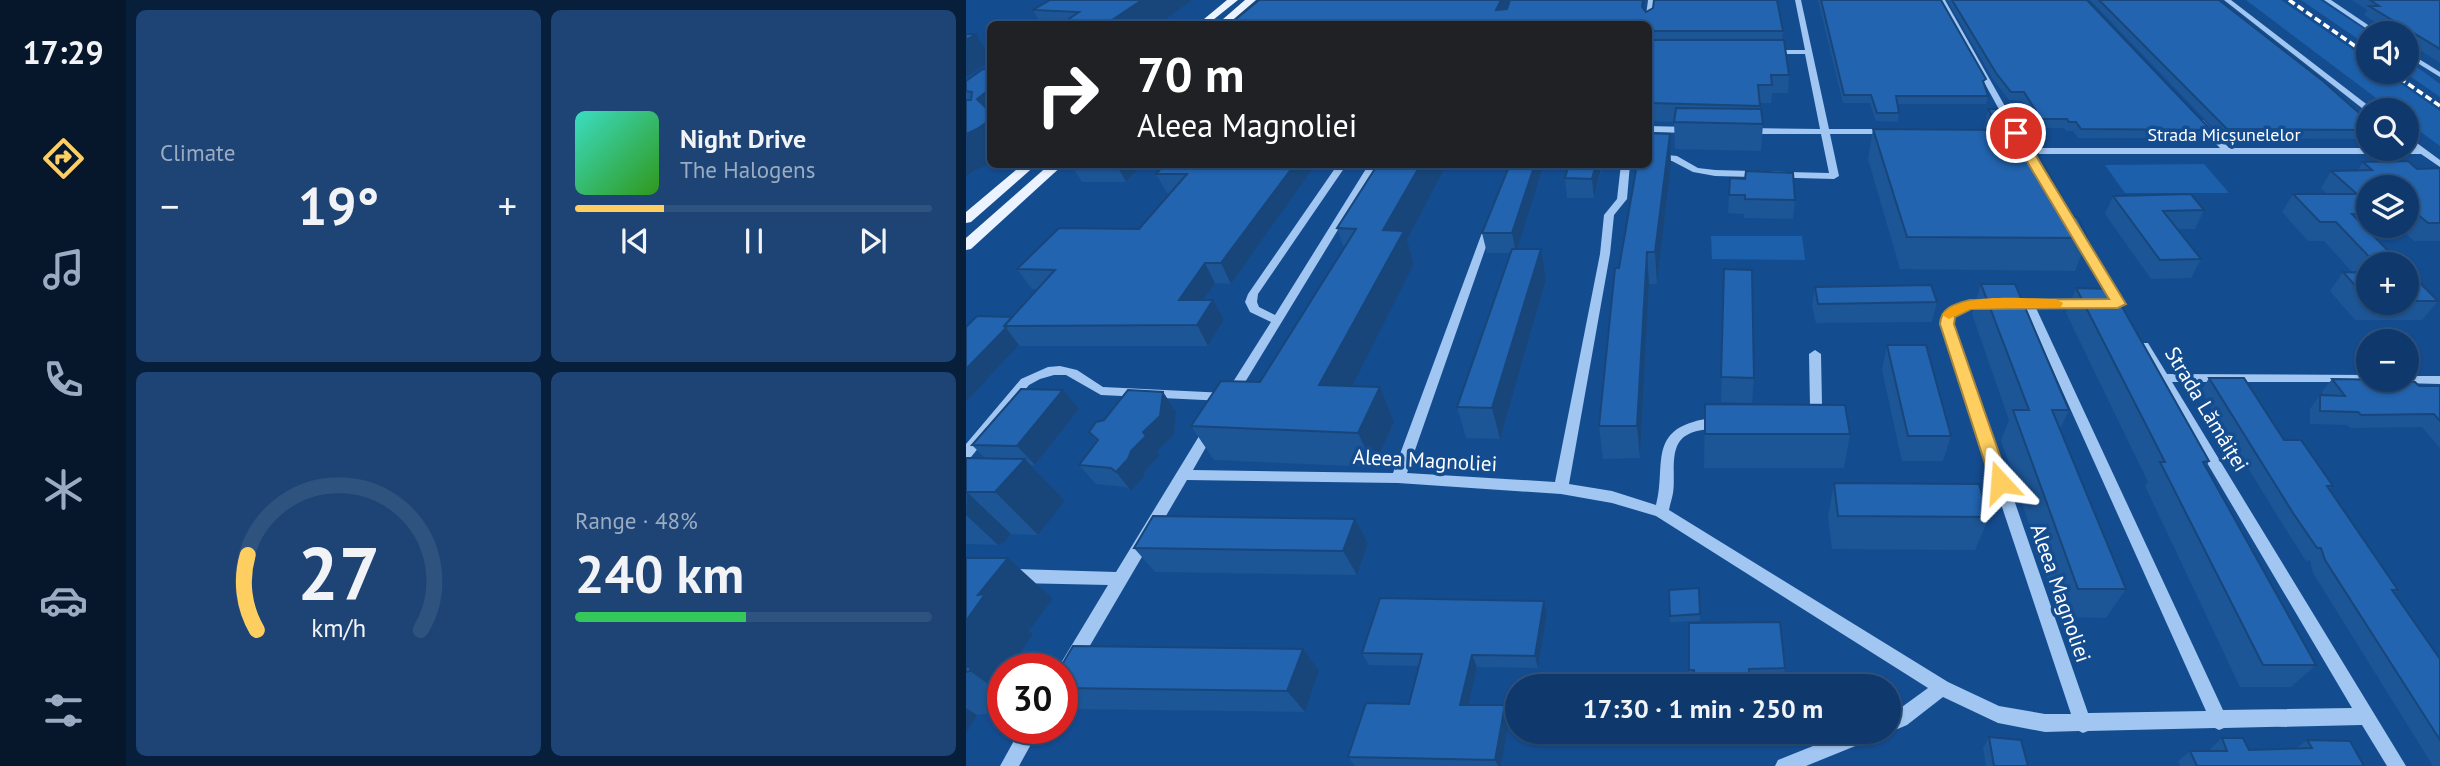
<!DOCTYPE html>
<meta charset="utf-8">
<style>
body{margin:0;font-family:"PT Sans",sans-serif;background:#1d4474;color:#f1f3f6;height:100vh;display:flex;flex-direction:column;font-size:26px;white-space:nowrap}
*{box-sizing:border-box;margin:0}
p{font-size:23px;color:#9bacc2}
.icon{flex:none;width:38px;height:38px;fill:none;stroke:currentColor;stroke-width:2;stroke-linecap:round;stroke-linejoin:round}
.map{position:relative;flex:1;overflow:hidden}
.sheet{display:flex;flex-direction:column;gap:10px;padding:10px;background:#081f3b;width:840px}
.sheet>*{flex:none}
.top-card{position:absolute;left:21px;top:21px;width:665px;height:147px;border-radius:10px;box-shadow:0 2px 5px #0004,0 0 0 2px #2f537f;background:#202124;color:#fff;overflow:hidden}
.buttons{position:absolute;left:1390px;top:21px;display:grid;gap:14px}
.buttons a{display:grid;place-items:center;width:63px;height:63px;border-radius:50%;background:#0f396c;box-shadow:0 2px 5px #0004,0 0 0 2px #2f537f;font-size:35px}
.speed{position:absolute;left:21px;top:653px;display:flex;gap:14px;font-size:35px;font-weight:700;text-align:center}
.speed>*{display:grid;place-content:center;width:91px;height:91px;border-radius:50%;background:#0f396c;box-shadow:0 2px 5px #0004,0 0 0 2px #2f537f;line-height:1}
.speed .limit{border:10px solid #d22;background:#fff;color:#111}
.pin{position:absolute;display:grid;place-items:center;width:60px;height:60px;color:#fff;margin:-30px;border:4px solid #fff;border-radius:50%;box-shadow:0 2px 7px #0007}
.me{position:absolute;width:77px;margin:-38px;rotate:341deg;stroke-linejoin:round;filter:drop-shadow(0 0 5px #0008)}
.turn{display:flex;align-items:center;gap:24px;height:147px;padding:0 35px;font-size:32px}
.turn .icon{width:91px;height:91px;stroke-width:2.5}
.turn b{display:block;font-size:49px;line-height:60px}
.big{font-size:52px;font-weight:600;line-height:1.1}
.sheet .card{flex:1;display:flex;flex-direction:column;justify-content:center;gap:10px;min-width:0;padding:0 24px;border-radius:10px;background:#1d4474}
.sheet .dial{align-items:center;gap:0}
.dial svg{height:182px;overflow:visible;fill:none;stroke:#2f537f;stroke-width:7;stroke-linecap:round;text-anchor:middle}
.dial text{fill:#f1f3f6;stroke:none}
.song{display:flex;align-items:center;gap:21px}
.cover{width:84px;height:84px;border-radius:10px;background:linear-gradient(135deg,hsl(170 70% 55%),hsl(110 70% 35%))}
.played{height:7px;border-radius:4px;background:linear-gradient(90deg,#ffce60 25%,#2f537f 25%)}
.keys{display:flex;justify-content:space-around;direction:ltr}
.heat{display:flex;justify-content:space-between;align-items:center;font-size:38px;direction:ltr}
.charge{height:10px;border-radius:5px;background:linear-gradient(90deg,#34c759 48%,#2f537f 0)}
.sheet .tiles{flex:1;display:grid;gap:10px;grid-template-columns:repeat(2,1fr)}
.trip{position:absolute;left:539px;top:674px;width:396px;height:70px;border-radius:35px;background:#0f396c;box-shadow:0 2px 5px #0004,0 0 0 2px #2f537f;font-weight:600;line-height:70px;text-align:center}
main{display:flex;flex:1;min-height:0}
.dock{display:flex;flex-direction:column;width:126px;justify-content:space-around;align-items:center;background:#06172b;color:#9bacc2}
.dock .icon{width:49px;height:49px}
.dock .selected{color:#ffce60}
.dock b{font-size:32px;color:#f1f3f6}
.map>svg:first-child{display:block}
</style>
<main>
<nav class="dock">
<b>17:29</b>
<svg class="icon selected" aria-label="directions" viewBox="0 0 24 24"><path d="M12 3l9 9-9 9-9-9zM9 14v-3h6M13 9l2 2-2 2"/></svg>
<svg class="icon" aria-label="music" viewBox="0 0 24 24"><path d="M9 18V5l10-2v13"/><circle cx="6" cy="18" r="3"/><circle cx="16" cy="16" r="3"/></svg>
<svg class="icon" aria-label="phone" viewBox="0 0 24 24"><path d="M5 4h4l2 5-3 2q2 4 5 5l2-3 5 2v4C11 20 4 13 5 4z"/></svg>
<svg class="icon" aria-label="climate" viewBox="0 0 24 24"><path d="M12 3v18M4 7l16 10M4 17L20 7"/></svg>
<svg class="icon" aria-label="car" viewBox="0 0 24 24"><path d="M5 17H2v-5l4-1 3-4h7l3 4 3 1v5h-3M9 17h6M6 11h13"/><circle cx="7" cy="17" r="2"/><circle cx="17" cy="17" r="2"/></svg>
<svg class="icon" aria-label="filters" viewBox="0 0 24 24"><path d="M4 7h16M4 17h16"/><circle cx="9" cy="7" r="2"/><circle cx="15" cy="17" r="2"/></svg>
</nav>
<section class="sheet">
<div class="tiles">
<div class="card"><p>Climate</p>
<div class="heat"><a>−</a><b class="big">19°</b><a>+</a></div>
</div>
<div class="card">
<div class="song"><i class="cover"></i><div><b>Night Drive</b><p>The Halogens</p></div></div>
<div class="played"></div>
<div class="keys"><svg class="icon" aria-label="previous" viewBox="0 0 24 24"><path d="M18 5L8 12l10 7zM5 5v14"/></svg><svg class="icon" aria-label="pause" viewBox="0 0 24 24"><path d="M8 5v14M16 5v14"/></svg><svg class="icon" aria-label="next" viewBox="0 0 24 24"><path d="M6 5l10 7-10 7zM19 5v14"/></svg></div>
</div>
<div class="card dial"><svg viewBox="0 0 100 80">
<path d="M14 69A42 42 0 1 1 86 69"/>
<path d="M14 69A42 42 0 0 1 10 36" stroke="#ffce60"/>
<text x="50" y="56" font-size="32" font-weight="700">27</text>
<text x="50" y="72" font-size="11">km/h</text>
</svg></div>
<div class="card"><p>Range · 48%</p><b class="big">240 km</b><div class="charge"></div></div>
</div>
</section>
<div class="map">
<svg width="1474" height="766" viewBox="0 0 1474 766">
<rect width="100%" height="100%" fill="#144c90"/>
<g fill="#1c5faa">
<path d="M1280,0H1315L1402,60V72H1418L1474,111V146L1440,121V110H1426Z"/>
<path d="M1335,0H1354L1404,33H1402V46Z"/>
<path d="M1440,59L1474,84V97L1438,72Z"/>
<path d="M1238,164L1263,193H1159L1139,165Z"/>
<path d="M745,236H836L839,260L746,259Z"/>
</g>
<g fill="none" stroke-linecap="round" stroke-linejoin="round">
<g fill="#a0c6f1" fill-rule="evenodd">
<path d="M682,0H688L685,24L682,26L679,24Z"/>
<path d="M829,0H835L863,129H924L927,130V134H864L873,176L868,179L749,176L727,172L706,161L682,159V153L711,156L732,168L749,170L863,173L855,134H781L777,131L781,128L854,129L839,54H805L801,52L805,50H839Z"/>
<path d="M973,0H979L1049,124L1048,126L1041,124Z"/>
<path d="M1258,0H1265L1408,110L1401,112Z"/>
<path d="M1358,0H1365L1414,33H1407Z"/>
<path d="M1440,51L1474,72V77L1440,56Z"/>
<path d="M1231,120H1237L1263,148H1448L1440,142V135L1474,160V167L1455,154H1060L1056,151L1060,148H1254L1231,124Z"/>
<path d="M682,126L724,127L728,130L724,133L682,132Z"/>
<path d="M372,164H381L292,294L291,302L293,307L309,315L403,164H412L270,397L264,398L258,401L135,395L100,375H88L74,379L63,385L5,457L0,458V444L55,379L82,367L94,366L111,370L137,387L260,393L305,322L284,312L279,302L282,294Z"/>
<path d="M655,164H664L661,199L648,215L644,254L603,484L646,491L690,505C700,470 683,435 727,422C736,419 750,417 760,420L761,423L760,426C747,430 732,428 721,435C702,445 710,475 707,493C706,499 704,504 703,510L982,682L1033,706L1079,714H1105L975,324L978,313C990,304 1015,295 1029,304C1015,313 1004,305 987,317V324L1122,713L1240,711L1059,308L1038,306L1036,304L1038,302L1062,299L1118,300L1124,304L1118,308H1070L1257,710L1386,708L1172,346L1174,343H1182L1201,374L1402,375V380H1408L1406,382H1206L1440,766H1421L1396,725L1258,728L1253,730L1249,728L1122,731L1117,733L1113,731L1079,732L1032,723L977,697L941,725L922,733L919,732H922V715L929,712L962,688L690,516L646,503L595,494L432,483L221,480L102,683L96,685V668H92L142,585L46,583L41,581L38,576L41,571L46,569L150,572L238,428H248L249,431L227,470L427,473L520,222H526L528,224L441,473L589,482L634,254L638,215L651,199Z"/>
<path d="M1111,233L1116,236L1157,301L1155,303H1147L1145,301L1106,236Z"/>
<path d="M849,350L855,354L856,405L852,414L840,422L835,420L834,417L844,405L843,354Z"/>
<path d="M1440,376H1474V384L1436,383L1434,380H1440Z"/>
<path d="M55,728H74L53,766H34Z"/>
<path d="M882,732H912L909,738L840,766H809L812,760Z"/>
</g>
<g fill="#eaf3ff" fill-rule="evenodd">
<path d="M261,0H272L242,24H232Z"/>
<path d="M279,0H290L262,24H256V20Z"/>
<path d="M57,164H71L5,222L0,223V212Z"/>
<path d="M84,164H98L5,249L0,250V238Z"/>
</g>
<g stroke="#fff" stroke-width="3.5" stroke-dasharray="7 3.5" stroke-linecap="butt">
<path d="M1323,0L1402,55"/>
<path d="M1425,72L1474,106"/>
</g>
</g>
<g fill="#1d5696" fill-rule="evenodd">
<path d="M84,0L193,24H75L67,10Z"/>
<path d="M544,0H679L678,10L680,12L817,31L816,40L823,75L822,93H806L805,103H794L797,124L795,151L709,149L708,122L682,121V24Z"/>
<path d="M852,0H975L1018,86L1022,96L1020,104H931L933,113L932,122L910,121L904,103H877Z"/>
<path d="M981,0H1121L1245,130L1241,138H1112L1107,131H1100L1098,128H1072L1056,101L1043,100L1028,81Z"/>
<path d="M1124,0H1253L1402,121V139L1257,138Z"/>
<path d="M1386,0H1474V63L1440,41V33H1428L1398,15L1401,10Z"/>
<path d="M24,69V164L6,172L0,177V81Z"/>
<path d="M1022,109L1122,238L1109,271L934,269L902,159L907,129L1017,130Z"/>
<path d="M1397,162L1451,169L1474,168V241H1448L1437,231L1403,232L1435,264H1402V303H1440V269L1472,301L1456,320H1389L1364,291L1377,272L1387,273L1358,241H1342L1316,212L1327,194H1361L1355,188L1365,171L1392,170ZM1402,187H1440V226H1402Z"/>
<path d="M105,164H178L160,182H116Z"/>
<path d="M191,164H350L265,284L249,283L238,300L258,320L242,346H54L53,345L0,402V327L46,317L71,289H66L51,269L173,229L204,193H201L190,174L197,167H192Z"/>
<path d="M412,164H481L441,240L448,264L386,386L414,387L428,422L408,467L248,460L225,426L294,382L378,248L371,228Z"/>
<path d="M544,164H578L551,249H575L580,279L534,439L500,438L491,407L544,253H521L516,233Z"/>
<path d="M705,164L691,284H683L674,458L637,459L633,426Z"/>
<path d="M636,167L628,198H601L599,178Z"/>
<path d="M764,178L829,200L827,219L778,218V214L762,213Z"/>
<path d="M1147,196L1238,210L1229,229H1211L1235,259L1225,278L1185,279L1139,214Z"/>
<path d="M758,269L788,378L786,403L755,402Z"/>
<path d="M1015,284L1103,410L1094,429L1160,589L1140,618L1094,617L1035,440L1043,420L1006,314Z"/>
<path d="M849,287L971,302L966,322L850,323L846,306Z"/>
<path d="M1110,288L1243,461L1240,467L1350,665L1325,687H1274L1179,486L1182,482L1100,313Z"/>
<path d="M921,345L985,436L977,461H936L916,370Z"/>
<path d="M1243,378L1318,440L1367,486L1363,490L1432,590L1428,593L1474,659V766H1467L1347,573L1344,560L1340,561L1317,525L1235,391Z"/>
<path d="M1366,379L1436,382L1453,386H1474V448L1456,427L1384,428L1381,425L1344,424V409L1354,395H1358L1356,392Z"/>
<path d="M197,392L210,412L208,435L191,451L194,455L180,470L177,478L165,491L160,487L130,484L113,465L131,442L123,432L138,420Z"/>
<path d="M739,404L884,434L878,468H738Z"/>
<path d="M113,409L69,465H65L99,501L72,535L45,534L39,542L32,545L0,544V458H19L6,445Z"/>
<path d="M868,483L1023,517L1009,550L866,549L862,517Z"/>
<path d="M389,519L402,543L391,575L189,572L168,548Z"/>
<path d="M0,558L87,599L63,631L67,634L31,687L37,691V711L11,715L0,734Z"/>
<path d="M733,588L734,621L704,622L703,590Z"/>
<path d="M581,613L572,668L511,667L502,705L544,716L535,766H389L382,757L443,704L453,666L403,665L396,653Z"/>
<path d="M723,623L819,668L816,684L723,685Z"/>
<path d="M96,668L353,671L339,712L110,709L96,698Z"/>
<path d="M1023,737L1062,766H1020L1017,748Z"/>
<path d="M1256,738L1283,750L1329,749L1341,740L1398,766H1214L1212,761L1224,751H1245L1244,749Z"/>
</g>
<g fill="#18467a">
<path d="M176,0H226L193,24H140Z"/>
<path d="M535,0H544L534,24L530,10Z"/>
<path d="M677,0H679L676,24V7Z"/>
<path d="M10,34L24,57V61L0,77V40Z"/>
<path d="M24,89V164L6,172L0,177V134L11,99Z"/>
<path d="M704,134L705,164L691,284L689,252Z"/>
<path d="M150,164H178L160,182Z"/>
<path d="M329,164H350L265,284L255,263Z"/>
<path d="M455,164H481L441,240L448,264L369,420L353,385L417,230Z"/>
<path d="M569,164H578L550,253L546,233Z"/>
<path d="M630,164H636L628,198L626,179Z"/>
<path d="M575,249L580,279L534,439L526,408Z"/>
<path d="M681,252L683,284L674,458L671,426Z"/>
<path d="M239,263L249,283L224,320L213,300Z"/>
<path d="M247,300L258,320L242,346L231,325Z"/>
<path d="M40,328L53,345L0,402V369Z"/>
<path d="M414,387L428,422L408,467L392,433Z"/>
<path d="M97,390L113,409L69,465L51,446Z"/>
<path d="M197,392L210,412L208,435L191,451L194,455L180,470L177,478L165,491L150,472L177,432Z"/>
<path d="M59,459L99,501L72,535L29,492Z"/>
<path d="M1,492L45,534L39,542L32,545L0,515Z"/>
<path d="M389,519L402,543L391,575L377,551Z"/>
<path d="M42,558L87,599L63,631L67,634L44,668H37V679L31,687L37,691V695L4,671L0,672V621L12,595Z"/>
<path d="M578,601L581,613L572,668L569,656Z"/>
<path d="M337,649L353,671L339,712L321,691Z"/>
<path d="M506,655L511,667L500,716L494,705Z"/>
<path d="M539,705L544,716L535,766H532L529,760Z"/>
<path d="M0,708L11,715L0,734Z"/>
</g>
<g fill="#2264af" stroke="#18467a" stroke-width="2">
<path d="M84,0H176L140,24H95L113,12L67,10Z"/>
<path d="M293,0H535L530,10L541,9L544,0H677L676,7L680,12L687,8L688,0H811L817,31H682V24H264Z"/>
<path d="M855,0H975L1020,79L1017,81L1022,96H930L933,113H911L905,95H878Z"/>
<path d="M986,0H1121L1245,130L1115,129L1110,122H1103L1101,119H1075L1058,92H1045L1030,73Z"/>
<path d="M1133,0H1253L1357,81L1402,121V130L1261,129Z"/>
<path d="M1404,0H1474V49L1403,6H1413Z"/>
<path d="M0,34H10L0,40Z"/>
<path d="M682,40H818L823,75H805L806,85H792L794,106L682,103Z"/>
<path d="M17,69H24V89L11,99L24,112V116L21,122L11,129L0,134V100H5L6,92L0,91V81Z"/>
<path d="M710,108L795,109L797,124L708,122Z"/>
<path d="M1022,109H1047L1107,217H1111L1122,238L941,237L907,129L1033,130Z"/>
<path d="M682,133L704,134L689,252H681L671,426H633L649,268H653L671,164H682Z"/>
<path d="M1442,161L1451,169L1474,168V223H1462L1450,213H1440V187H1402V214H1386L1435,264H1410L1370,222H1354L1327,194H1391L1365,171L1406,170L1397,162Z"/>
<path d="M199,164H329L255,263H239L213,300H247L231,325L38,326L89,270L51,269L93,228L173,229L221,174H190Z"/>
<path d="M412,164H455L417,230L438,231L353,385L414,387L392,433L225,426L255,381L294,382L390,229L371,228Z"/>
<path d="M544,164H569L546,233H516Z"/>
<path d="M603,164H630L626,179L599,178Z"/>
<path d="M780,171L827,173L829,200L779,199V195H763L764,178L779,179Z"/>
<path d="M1225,194L1238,210L1197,211L1235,259L1194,260L1147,196Z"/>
<path d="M546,249H575L526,408L491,407Z"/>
<path d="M758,269L786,270L788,378L755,377Z"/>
<path d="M1440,269L1472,301H1440Z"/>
<path d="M1377,272L1402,273V300Z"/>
<path d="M1015,284H1049L1103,410H1086L1160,589H1112L1047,410H1063Z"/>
<path d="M965,285L971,302L852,304L849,287Z"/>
<path d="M1110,288L1146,289L1243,461L1237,462L1350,665H1297L1194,462H1199Z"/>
<path d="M11,316L46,317L38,326L40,328L0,369V327Z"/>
<path d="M921,345H960L985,436H942Z"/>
<path d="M1243,378H1278L1318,440H1335L1367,486H1361L1432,590H1426L1474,659V740L1359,560L1355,548H1351L1327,513Z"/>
<path d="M1366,379L1434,380L1436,382H1449L1453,386H1474V421L1468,414L1395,415L1392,412L1354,411V395L1379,396Z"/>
<path d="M55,389L97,390L51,446L6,445Z"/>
<path d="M162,390L197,392L194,416L177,432L180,436L165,451L162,459L150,472L145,468L113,465L132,440L123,432L130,422L138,420Z"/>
<path d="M739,404L879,405L884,434H739Z"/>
<path d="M0,458L59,459L29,492H1L0,493Z"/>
<path d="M868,483L1013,484L1023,517L872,516Z"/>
<path d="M187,516L389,519L377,551L168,548Z"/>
<path d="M0,558H42L12,595L19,594L0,621Z"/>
<path d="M733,588L734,614L704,616L703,590Z"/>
<path d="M414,598L578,601L569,656L506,655L494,705H539L529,760L382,757L400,703L443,704L456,654L396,653Z"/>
<path d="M814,622L819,668L783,669L784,686H728V670H723V623Z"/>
<path d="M107,646L337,649L321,691L96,688V668H94Z"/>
<path d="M0,667H4V671L0,672Z"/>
<path d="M1023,737L1055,740L1062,766H1028Z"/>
<path d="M1256,738H1277L1283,750L1346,748L1341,740L1384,741L1398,766H1231L1224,751H1261Z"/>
</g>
<path fill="#ffce60" stroke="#a6863e" stroke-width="2" d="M1050,130L1056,133L1160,304L1152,308L1005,309L989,317L988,324L1043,482L1041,487H1028L1025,482L974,324C975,307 989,304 1004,300L1143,299L1044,133Z"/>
<path fill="#f59e0b" d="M1090,299L1097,303L1095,307L1004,309L983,319L976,315C995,291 1060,299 1090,299Z"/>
<g text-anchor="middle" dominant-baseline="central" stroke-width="7" stroke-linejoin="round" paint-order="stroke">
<g font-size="18" fill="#fff" stroke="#144c90">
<text x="1258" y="134">Strada Micșunelelor</text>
</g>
<g font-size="21" fill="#fff" stroke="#144c90">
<text transform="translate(1241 409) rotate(59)">Strada Lămâiței</text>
<text transform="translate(459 460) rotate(3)">Aleea Magnoliei</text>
<text transform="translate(1095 593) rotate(71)">Aleea Magnoliei</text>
</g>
</g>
</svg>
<div class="buttons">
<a><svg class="icon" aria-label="sound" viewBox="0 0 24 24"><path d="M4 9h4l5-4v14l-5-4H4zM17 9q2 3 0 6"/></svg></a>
<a><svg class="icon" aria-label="search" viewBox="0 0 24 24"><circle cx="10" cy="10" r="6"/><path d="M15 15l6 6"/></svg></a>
<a><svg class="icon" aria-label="layers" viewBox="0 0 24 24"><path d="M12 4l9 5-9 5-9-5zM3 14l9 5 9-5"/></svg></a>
<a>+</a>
<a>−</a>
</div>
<div class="speed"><div class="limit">30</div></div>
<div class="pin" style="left:1050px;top:133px;background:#d93025"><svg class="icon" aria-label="arrive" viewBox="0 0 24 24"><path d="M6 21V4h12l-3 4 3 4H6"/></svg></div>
<svg class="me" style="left:1034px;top:482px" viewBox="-20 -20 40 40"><path d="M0-17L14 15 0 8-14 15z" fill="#ffce60" stroke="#fff" stroke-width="4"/></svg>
<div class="trip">17:30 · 1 min · 250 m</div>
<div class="top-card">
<div class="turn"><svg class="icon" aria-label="right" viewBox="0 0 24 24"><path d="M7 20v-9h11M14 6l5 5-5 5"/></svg><div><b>70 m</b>Aleea Magnoliei</div></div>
</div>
</div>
</main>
